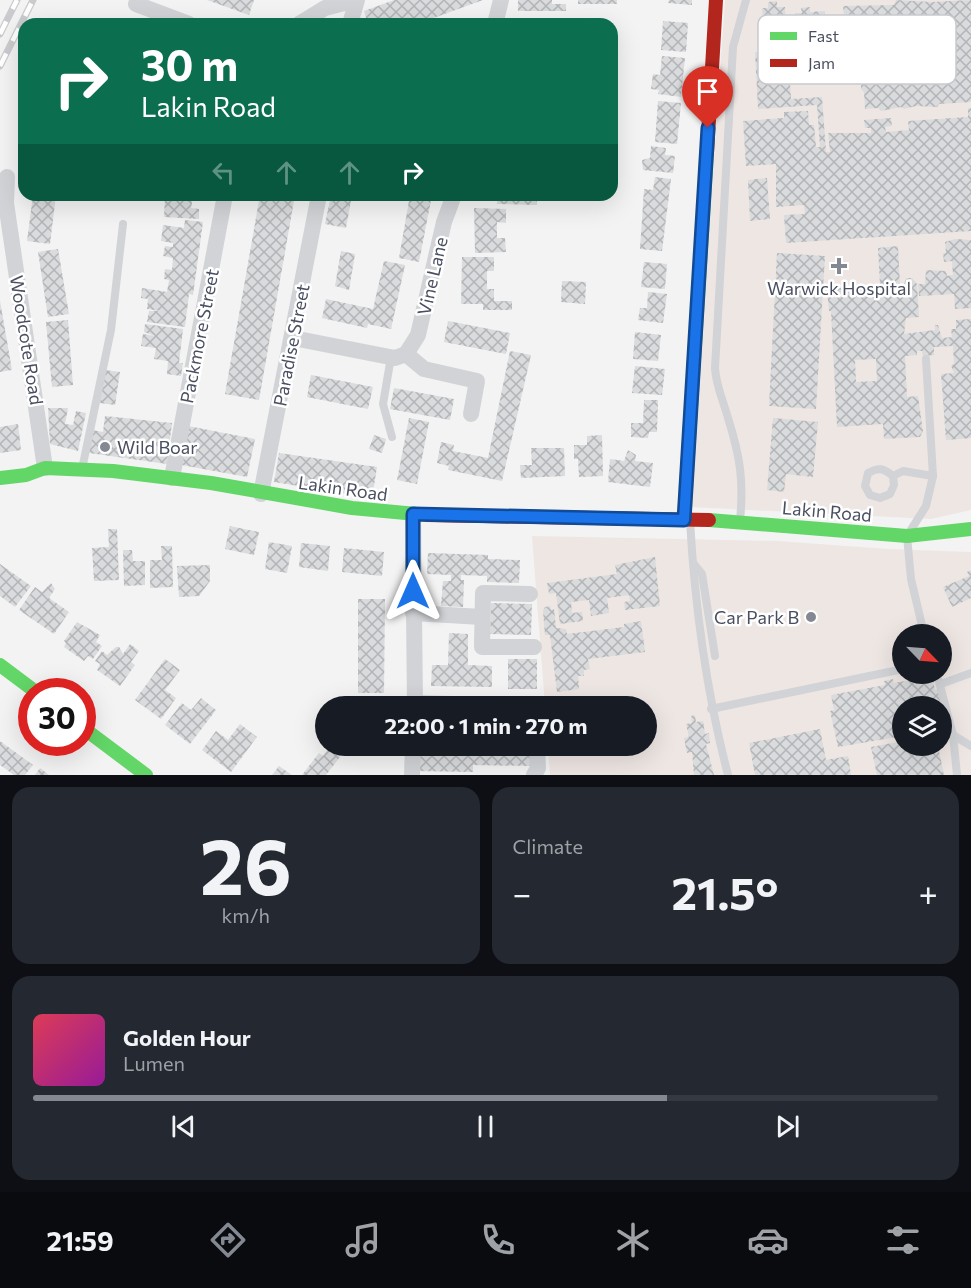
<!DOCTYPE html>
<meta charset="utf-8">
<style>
body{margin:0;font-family:Commissioner,sans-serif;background:#242831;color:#f1f3f6;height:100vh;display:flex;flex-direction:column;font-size:22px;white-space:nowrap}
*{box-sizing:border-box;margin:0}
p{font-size:20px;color:#9ea1a6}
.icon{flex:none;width:33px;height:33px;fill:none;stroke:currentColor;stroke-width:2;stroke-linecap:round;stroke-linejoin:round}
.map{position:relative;height:775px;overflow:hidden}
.details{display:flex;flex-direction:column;gap:12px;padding:12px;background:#0d0f14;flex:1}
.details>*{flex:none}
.top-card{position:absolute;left:18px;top:18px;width:600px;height:183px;border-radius:18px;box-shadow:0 6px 24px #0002;background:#0b6e4f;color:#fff;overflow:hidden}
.needle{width:39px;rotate:115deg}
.tools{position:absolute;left:892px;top:624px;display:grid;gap:12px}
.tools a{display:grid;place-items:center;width:60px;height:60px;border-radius:50%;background:#171b24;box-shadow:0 6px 24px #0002;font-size:30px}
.speed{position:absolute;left:18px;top:678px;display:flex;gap:12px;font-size:30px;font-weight:700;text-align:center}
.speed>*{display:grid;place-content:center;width:78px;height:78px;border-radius:50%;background:#171b24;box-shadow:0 6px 24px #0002;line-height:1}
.speed .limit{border:9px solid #d22;background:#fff;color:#111}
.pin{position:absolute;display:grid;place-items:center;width:51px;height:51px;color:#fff;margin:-62px -26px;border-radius:50% 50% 50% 0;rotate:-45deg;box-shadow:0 0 6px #0007}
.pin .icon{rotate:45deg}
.me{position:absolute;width:66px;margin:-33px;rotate:0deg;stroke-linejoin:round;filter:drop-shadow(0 0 4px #0008)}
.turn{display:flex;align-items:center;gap:21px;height:126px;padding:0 24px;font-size:27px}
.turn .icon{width:78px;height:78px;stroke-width:2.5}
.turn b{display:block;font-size:42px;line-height:51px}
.lanes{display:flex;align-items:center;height:57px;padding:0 24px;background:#0003;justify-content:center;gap:30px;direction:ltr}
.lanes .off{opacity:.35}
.big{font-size:45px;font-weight:700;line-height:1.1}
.details .widget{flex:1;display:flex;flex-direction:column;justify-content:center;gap:9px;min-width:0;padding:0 21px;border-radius:18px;background:#242831}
.details .dial{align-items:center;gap:0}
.dial b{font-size:78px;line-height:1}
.song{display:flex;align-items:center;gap:18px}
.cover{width:72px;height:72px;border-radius:9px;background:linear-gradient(135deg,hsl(350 70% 55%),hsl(300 70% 35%))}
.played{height:6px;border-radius:3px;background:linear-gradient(90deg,#848893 70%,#363941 70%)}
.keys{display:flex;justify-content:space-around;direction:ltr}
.heat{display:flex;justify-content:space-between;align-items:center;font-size:33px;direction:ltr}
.details .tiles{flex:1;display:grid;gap:12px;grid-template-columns:1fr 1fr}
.widget:last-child{grid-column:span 2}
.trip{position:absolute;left:315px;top:696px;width:342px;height:60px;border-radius:30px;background:#171b24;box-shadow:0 6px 24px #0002;font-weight:700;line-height:60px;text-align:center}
.tabs{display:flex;height:96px;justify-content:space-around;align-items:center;background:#090b0e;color:#9ea1a6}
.tabs .icon{width:42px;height:42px}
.tabs .selected{color:#848893}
.tabs b{font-size:27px;color:#f1f3f6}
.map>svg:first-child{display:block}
</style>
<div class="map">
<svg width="971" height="775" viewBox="0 0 971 775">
<defs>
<pattern id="building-cross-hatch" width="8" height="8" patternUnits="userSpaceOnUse" patternTransform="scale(1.5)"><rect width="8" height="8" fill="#dadbdd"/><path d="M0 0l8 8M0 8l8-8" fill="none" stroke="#b3b4b7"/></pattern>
</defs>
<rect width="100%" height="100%" fill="#f3f3f3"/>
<g fill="#eee6e3" fill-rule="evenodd">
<path d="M725,0H971V510L931,519L690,507Z"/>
<path d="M532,536L778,541L888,549L971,552V775H550L548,746H646V706H545ZM903,634H942V674H903ZM903,706H942V746H903Z"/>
</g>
<g fill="url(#building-cross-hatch)" fill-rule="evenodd">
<path d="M207,0H254L249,15Z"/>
<path d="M394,0H483L417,24H368L364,11Z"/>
<path d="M518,0H552V4H566V11H518Z"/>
<rect x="578" y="0" width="39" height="4"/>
<path d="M669,0H692V5L668,3Z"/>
<path d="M896,0L932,2L971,0V102L939,104L937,107L916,106L904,109L901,107L881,111L878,108L865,109L864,92L861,89V47L849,48L842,34L822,36L824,65H831L832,74L799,76L795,13H802L801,8L810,7V12L825,11V20L821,21L822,31L842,29L845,26L843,6L894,5Z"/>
<path d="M777,1V7H785L787,41L771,45L770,42L765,43L762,8H768V2Z"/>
<path d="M663,21L688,23L686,52L661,50Z"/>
<rect x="612" y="29" width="5" height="22"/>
<path d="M788,50L791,99L822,97L826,152H830L828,133H871V128H865L864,120L891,118L892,126L885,127L886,132L909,130L908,121L968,117V108H971V231L786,243L784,215L805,214L804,205L776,207V164L746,166L743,121L784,118V112L808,111L809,125H814L816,147H820L817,105L758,109L755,52Z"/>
<path d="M662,56L685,58L681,97L658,94L659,90L651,89L653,74L660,75Z"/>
<path d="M658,101L681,103L677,144L655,142Z"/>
<path d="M651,146L666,148L665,155L675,156L673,173L643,170L642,160L650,158Z"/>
<path d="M655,177L671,179L662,251L640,249L644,189L653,190Z"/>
<path d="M767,178L770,219L750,221L748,180Z"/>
<path d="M33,195H56L50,244L27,241Z"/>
<path d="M165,195H200V197H192V203L191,208L199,209V219L164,217Z"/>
<path d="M260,195H295L259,400L225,394Z"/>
<path d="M331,195H352L346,228L325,224Z"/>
<path d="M410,195H432L419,262L399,258Z"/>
<path d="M497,195H537V205L497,204Z"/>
<path d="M474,208L506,209V223L497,222V238H505L506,252L475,253Z"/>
<path d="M185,220L203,222L193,295L189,294L185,327L147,322L149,311H160L147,309L148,299L141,298L142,288L167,292L169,280L164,279L165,269L172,270L173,258L163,256L165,246L173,247V243L161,241L163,225L184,228Z"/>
<path d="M955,239L971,240V308L955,309L954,294L919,296L918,284H925L926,270L946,271L947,276L953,275L952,261L944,262L943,253H946L945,242Z"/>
<path d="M898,246L900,285H904L906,278H912L917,284L919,317L906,318L904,334L935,330V325H938L942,338L952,337L951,329H956V320L971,319V438L946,440L941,374L954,373L951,366L954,364L953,346L934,347V355L923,356L922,351H917V355L905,356L907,397L918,396L923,431L920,437L884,439L883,424L837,427L831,311H829L827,289L880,285L878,248ZM876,359L877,381L856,382L855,360Z"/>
<path d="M58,249L69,314L48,317L38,252Z"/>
<path d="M341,251L355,254L349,290L335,286Z"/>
<path d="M777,253L825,256L816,409L769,406Z"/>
<path d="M462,257H494V271H487V289H494V301H512V310H483V304H461Z"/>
<path d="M384,261L405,265L391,329L368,324L367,328L322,318L326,299L373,309Z"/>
<path d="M644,262L667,264L665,289L641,287Z"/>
<path d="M562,281L586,282L585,304L561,302Z"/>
<path d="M648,292L667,294L663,323L638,320L640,308H647Z"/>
<path d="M0,301L12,370L0,372Z"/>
<path d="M68,320L73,385L52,387L46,322Z"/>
<path d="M448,321L510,333L506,354L444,342Z"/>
<path d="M145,324L183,329L179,363H183L181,376L167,374L168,361L154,359L156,348L141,346L143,334L155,336L144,332Z"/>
<path d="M635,332L661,335L658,361L633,359Z"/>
<path d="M510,351L531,355L502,481L448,470L449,466L437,463L441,442L454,445L453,451L488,458Z"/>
<path d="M635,366L665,369L662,395L632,393Z"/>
<path d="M105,370L120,372L115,405L100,403Z"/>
<path d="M311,375L373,387L368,409L307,397Z"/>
<path d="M394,388L454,399L450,420L390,409Z"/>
<path d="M644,400H658L657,432H649L648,438L631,437V423H643Z"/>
<path d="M48,408H68L65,424L73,425L76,411L86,413L78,451L50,444Z"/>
<path d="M105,416L172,423L167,464L89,453L92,430L103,432Z"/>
<path d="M409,418L429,422L417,484L397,480Z"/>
<path d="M773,418L818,422L813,477L786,474L784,492L767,490Z"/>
<path d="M18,424L21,450L0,453V427Z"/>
<path d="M183,425L255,439L247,477L176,464Z"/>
<path d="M374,435L386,439L382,453L369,449Z"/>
<path d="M602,435L603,476L579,477L578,459H574V445H587V436Z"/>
<path d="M531,448H564L565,476L521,478L520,465H532Z"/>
<path d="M628,450L636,455L635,461L653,463L650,487L608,482L610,459L624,461Z"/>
<path d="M279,453L377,467L373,492L349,488L347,494L274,482Z"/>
<path d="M230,526L259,532L254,555L225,549Z"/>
<path d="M108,529H117L119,580L94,581L92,548L109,547Z"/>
<path d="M269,542L292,546L287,573L265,569Z"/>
<path d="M301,543L330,546L328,571L299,567Z"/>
<path d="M161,546H172L173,587L150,588V560H162Z"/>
<path d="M344,548L384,552L382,576L342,572Z"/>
<path d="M123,550H132L133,561H145V585L124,586Z"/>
<path d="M428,553L488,555V559L520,560L519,583L487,582V576L461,575V580H464L463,607L441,606L443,581H451V575L427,574Z"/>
<path d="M655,557L660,606L625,610L624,602L630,601L629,595L607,598L609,613L591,616L589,600L571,602L572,613L582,612L583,621L560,624L556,593L549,594L547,583L617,574L615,565Z"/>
<path d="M0,564L31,586L15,607L0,596Z"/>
<path d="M210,565V581L199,596L179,597L177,566Z"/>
<path d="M971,570V598L952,607L943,587L969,576L967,572Z"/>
<path d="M51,583L55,589L49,598L69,612L54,634L19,610L35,587L42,592Z"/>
<path d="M358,599H385L384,693H358Z"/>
<path d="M491,603L532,604L531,635L490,634Z"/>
<path d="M550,606L551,610L554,609L556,628L566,629L567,634L624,627V624L641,621L645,652L588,659L590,669L584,670V676H578L579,689L557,692L550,635H545L543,611L545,607Z"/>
<path d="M77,622L100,635L96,642L102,646L93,659L88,656L84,661L64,647L66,643L64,641Z"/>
<path d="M449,633L468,634V665L492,666V687L431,686L432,665H448Z"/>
<path d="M130,644L139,651L131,662L135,665L120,686L97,670L100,664L95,661L102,651L107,655L116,647H119L123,654Z"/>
<path d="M165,659L180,670L165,690L176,698L161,719L135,700Z"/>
<rect x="508" y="659" width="29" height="30"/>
<path d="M932,676L935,690L939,689L941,704L903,706V736L838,747L830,711L834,710L831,695L885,685L884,681L893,679L894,683Z"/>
<path d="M201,698L216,710L190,744L165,725L182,703L191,710Z"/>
<path d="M695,715L696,722L703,721L705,734L709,733L710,743L706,744L714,775H694L692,752L687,753L684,738L689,737L686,724L692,723L691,716Z"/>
<path d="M240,724L257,737L231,772L202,750L216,731L228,740Z"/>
<path d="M820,729L826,760L848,756L851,775H755L749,743Z"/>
<path d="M0,741L33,765L25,775H14L0,765Z"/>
<path d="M903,741V746H938L944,775H877L871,747Z"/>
<path d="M428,746H448L447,751L471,752V746H531V766L473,765V772L416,771L417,748H428Z"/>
<path d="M328,749L340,757L326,775H302L319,753L323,756Z"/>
<path d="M279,766L292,775H272Z"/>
<path d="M40,768L49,775H35Z"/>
</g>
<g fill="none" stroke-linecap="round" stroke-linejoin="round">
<g stroke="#d1d3d6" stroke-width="8">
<path d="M391,357L383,404L392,437"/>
<path d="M82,469L111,330L123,224"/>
<path d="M893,476C883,468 879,467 868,473L865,486L870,495L880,498L890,494L894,485L893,476L903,471L933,476"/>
<path d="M740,520C744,481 740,456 728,418C723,400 716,386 715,368L733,47L746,0"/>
<path d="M690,521C695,608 706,691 728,775"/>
<path d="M694,564L702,574L715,656"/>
<path d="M924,634L911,579L907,536L926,506L933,476L926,359"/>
<path d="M937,674L953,735L957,775"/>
<path d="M941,684L971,673"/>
<path d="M711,709L903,669"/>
<path d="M953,735L971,746"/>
</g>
<g stroke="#d1d3d6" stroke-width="16">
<path d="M136,4L189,24"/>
<path d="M299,24L325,8L356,0"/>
<path d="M350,24L357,0"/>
<path d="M495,24L501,0"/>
<path d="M7,177L6,203L45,468"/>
<path d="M293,338L395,358L406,354L424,369L477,381L471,414"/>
<path d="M406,354L418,335L444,222L454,195"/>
<path d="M172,478L225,195"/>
<path d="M261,494L319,195"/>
<path d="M413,514L415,706"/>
<path d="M530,594L483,593L482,647H534"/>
<path d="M413,613L482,617"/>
<path d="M415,703L530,706"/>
<path d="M412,775L413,746"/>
<path d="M534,775L538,768L537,746"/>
</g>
<g stroke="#63d668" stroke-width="14">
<path d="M0,478L26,475L45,468L113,471L211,483L352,508L427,515"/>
<path d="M684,520L707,153"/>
<path d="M709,520L907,536L971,529"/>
<path d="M0,665L36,692"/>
<path d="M82,727L146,775"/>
</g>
<g stroke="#b3261e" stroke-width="14">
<path d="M707,153L716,0"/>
<path d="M427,515L709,520"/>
</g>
<g stroke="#cacbce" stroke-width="7">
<g id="rail">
<path d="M0,34L17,0"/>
<path d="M0,66L33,0"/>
</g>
</g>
<use href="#rail" stroke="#fff" stroke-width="4.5" stroke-dasharray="14" stroke-linecap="butt"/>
</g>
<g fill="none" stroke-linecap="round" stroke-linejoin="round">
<g stroke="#114b97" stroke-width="15">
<path id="route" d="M413,591V514L684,520L708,128"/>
</g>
<use href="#route" stroke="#1a73e8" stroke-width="10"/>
</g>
<g fill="#848893" stroke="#fff" stroke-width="2">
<path d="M836 257h6v6h6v6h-6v6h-6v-6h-6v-6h6z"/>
<circle cx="105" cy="447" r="6"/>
<circle cx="811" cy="617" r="6"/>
</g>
<g text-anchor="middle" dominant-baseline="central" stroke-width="5" stroke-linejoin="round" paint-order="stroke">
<g font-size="18" fill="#494f60" stroke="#fff">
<text transform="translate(432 276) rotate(-77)">Vine Lane</text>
<text transform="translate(199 336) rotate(-79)">Packmore Street</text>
<text transform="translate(27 340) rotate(81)">Woodcote Road</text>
<text transform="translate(291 345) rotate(-79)">Paradise Street</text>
<text transform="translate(343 488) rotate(8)">Lakin Road</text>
<text transform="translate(827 511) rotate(5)">Lakin Road</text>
</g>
<g font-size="18" fill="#494f60" stroke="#fff">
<text x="839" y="288">Warwick Hospital</text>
<text x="117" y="447" text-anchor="start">Wild Boar</text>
<text x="799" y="617" text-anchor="end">Car Park B</text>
</g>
</g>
<rect x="758" y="15" width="198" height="69" rx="9" fill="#fff" stroke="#c8cacf" stroke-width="1.5"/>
<rect x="770" y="32" width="27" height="8" fill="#63d668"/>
<rect x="770" y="59" width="27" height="8" fill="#b3261e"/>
<g font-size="16" fill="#494f60">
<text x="808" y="42">Fast</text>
<text x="808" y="69">Jam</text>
</g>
</svg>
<div class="tools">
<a><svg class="needle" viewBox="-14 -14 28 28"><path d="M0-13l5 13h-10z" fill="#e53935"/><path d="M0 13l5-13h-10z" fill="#9ea1a6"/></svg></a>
<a><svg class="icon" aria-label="layers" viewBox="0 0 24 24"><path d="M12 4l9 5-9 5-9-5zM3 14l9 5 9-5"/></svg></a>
</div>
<div class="speed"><div class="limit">30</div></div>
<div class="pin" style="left:708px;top:128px;background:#d93025"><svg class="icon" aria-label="arrive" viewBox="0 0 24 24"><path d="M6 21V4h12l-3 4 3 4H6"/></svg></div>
<svg class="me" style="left:413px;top:591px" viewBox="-20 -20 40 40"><path d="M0-17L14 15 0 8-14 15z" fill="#1a73e8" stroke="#fff" stroke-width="4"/></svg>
<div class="trip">22:00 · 1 min · 270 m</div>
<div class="top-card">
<div class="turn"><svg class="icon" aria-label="right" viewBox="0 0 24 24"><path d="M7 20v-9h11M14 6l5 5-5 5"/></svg><div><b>30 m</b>Lakin Road</div></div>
<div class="lanes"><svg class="icon off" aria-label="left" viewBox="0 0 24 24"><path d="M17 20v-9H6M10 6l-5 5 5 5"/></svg><svg class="icon off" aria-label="ahead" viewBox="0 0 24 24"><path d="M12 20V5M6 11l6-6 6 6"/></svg><svg class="icon off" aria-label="ahead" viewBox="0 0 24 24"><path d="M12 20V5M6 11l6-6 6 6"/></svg><svg class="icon" aria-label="right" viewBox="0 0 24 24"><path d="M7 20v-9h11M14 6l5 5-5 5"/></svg></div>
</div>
</div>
<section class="details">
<div class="tiles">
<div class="widget dial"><b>26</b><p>km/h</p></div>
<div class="widget"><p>Climate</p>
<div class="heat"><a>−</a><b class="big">21.5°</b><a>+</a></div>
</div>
<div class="widget">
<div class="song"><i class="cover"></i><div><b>Golden Hour</b><p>Lumen</p></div></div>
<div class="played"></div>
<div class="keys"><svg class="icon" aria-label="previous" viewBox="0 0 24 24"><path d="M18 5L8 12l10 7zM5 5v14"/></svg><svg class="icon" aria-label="pause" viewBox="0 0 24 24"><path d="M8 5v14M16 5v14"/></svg><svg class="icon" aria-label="next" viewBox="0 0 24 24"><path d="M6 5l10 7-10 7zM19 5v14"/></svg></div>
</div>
</div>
</section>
<nav class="tabs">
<b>21:59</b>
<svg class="icon selected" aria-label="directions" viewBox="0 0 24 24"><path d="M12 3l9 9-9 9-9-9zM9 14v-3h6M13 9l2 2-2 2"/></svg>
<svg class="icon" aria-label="music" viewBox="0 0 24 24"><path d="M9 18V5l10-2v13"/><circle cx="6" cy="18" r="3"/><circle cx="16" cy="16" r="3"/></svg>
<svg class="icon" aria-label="phone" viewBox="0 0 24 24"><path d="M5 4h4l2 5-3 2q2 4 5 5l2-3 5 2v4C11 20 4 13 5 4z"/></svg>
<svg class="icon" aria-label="climate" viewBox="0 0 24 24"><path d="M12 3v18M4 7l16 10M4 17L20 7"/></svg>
<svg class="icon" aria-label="car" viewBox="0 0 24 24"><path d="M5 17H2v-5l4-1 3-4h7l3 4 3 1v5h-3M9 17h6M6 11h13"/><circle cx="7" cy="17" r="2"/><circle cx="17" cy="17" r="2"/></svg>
<svg class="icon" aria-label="filters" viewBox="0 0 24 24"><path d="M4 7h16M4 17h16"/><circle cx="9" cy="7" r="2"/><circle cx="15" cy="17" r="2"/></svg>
</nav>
